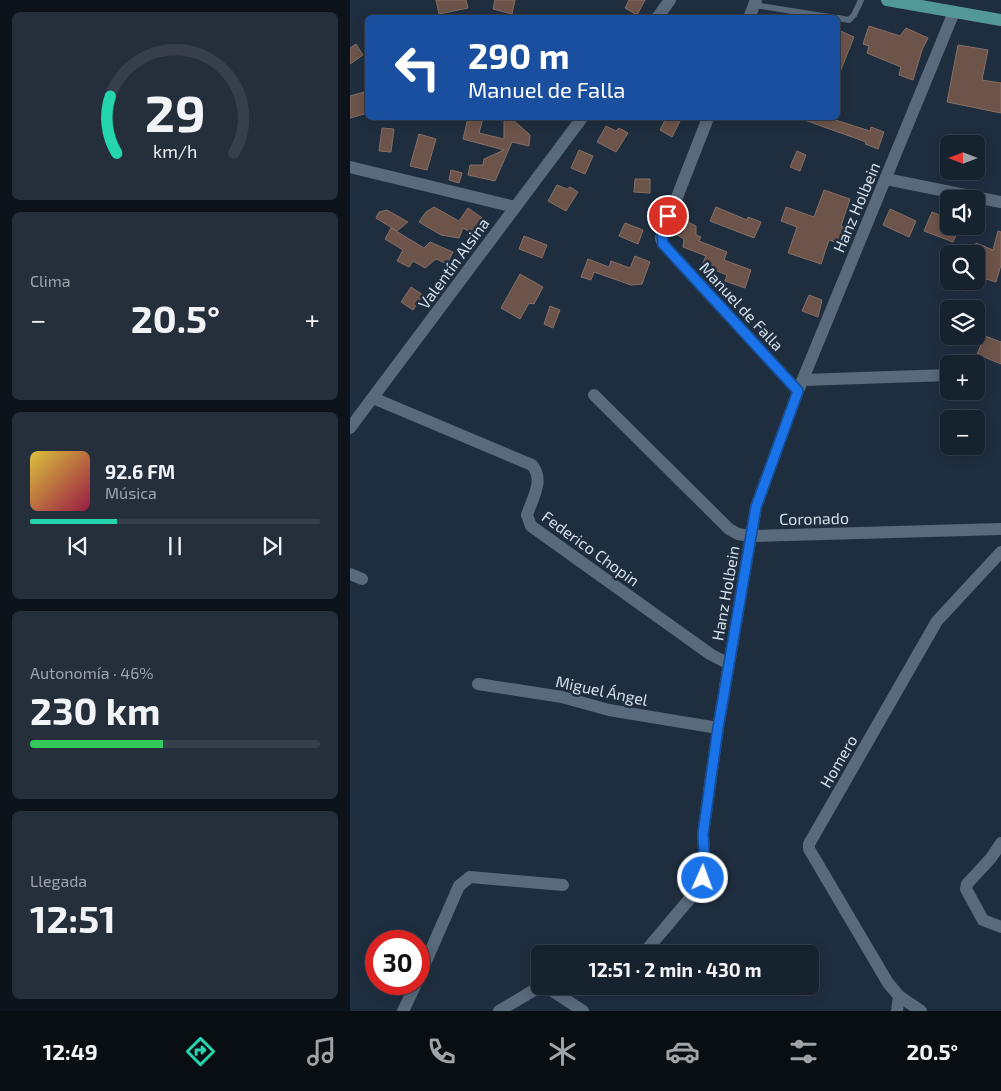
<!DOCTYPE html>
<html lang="es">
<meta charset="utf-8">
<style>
body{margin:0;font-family:"Exo 2",sans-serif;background:#242f3b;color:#f1f3f6;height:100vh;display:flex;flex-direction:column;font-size:19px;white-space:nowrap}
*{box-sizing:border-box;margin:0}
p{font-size:16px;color:#9ea4aa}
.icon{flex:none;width:28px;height:28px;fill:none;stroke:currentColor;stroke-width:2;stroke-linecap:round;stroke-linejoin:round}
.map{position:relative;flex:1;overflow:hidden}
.side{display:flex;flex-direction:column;gap:12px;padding:12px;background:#0d131a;width:350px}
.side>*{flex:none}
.banner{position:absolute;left:15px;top:15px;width:475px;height:105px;border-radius:8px;box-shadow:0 2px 12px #0003,0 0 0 1px #363f4b;background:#1a4fa0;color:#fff;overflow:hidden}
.needle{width:32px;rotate:270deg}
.controls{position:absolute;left:590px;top:135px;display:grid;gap:10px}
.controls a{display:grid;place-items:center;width:45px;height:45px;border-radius:8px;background:#17222f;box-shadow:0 2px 12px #0003,0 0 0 1px #363f4b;font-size:25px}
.speed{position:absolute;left:15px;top:930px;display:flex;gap:10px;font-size:25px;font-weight:700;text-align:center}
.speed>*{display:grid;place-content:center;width:65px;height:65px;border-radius:50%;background:#17222f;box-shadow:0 2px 12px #0003,0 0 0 1px #363f4b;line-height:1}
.speed .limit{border:8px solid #d22;background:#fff;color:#111}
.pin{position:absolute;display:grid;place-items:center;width:42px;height:42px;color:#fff;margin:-21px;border:2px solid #fff;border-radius:50%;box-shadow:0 1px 5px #0007}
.me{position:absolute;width:55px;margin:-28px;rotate:2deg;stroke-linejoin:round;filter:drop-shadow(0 0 4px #0008)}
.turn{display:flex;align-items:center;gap:18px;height:105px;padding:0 20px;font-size:22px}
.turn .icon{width:65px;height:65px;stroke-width:2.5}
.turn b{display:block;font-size:35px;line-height:42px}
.big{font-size:38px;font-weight:700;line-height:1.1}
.side .widget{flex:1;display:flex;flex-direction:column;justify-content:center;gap:8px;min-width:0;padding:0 18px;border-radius:8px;background:#242f3b}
.side .dial{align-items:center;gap:0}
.dial svg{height:130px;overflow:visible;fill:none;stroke:#363f4b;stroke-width:7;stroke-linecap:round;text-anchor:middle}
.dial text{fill:#f1f3f6;stroke:none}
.song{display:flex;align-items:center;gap:15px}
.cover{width:60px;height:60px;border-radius:8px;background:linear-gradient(135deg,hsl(50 70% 55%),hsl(340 70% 35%))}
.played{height:5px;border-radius:2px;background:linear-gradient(90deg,#25d5ae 30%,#363f4b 30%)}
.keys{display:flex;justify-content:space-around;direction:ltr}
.heat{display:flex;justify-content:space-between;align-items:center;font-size:28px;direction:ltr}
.charge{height:8px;border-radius:4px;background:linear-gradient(90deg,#34c759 46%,#363f4b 0)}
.trip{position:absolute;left:181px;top:945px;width:288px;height:50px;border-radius:8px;background:#17222f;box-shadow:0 2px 12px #0003,0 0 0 1px #363f4b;font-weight:700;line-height:50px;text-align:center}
.dock{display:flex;height:80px;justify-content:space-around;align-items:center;background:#090e13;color:#9ea4aa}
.dock .icon{width:35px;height:35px}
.dock .on{color:#25d5ae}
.dock b{font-size:22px;color:#f1f3f6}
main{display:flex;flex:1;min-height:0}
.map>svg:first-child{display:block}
</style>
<main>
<section class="side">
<div class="widget dial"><svg viewBox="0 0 100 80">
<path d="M14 69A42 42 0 1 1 86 69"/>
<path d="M14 69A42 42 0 0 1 10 34" stroke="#25d5ae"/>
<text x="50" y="56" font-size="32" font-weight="700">29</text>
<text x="50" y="72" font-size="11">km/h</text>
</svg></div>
<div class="widget"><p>Clima</p>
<div class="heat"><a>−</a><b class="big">20.5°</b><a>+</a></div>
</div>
<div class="widget">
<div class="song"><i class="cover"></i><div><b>92.6 FM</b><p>Música</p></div></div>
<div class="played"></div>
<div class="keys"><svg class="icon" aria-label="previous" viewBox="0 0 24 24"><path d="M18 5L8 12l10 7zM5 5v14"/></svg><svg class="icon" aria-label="pause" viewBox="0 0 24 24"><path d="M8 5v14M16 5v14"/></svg><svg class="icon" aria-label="next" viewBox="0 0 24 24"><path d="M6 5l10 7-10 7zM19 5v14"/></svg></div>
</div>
<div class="widget"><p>Autonomía · 46%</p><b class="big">230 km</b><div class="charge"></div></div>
<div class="widget"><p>Llegada</p><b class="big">12:51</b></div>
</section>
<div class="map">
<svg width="651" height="1011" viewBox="0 0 651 1011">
<rect width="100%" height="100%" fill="#1f2e3f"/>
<g fill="#6c544a" stroke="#886e64">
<path d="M86,0H116L118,8L89,14Z"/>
<path d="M145,0H165L162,14L143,9Z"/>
<path d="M279,0H295L287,15L275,8Z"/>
<path d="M519,26L550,36L556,28L578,38L572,50L563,80L549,75L551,67L517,53L519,46L513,44Z"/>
<path d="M488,30L504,37L488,77Z"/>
<path d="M6,44L13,55L0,64V48Z"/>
<path d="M608,45L638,50L632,80L651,83V113L597,102Z"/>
<path d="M18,91V113L0,118V96Z"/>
<path d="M118,118H133L129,133L154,139V118H161L180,135L179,146L162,142L145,181L118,175L120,165H133L134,159L154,150L113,139Z"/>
<path d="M316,118H323L330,121L322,137L310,130Z"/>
<path d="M449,118H479L520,131L521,127L534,132L528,149L515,144L516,142Z"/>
<path d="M256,126L266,131L269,128L278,133L266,152L247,142Z"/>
<path d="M32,128L44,129L41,152L29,151Z"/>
<path d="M69,134L86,139L77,170L60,166Z"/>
<path d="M229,150L243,156L235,174L221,168Z"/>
<path d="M447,151L456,155L450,171L440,167Z"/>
<path d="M101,170L112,173L109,183L99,180Z"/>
<path d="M285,179H300V193L284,192Z"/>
<path d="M207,185L217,189L220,187L228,192L216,211L198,201Z"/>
<path d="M474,190L500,199L491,226L496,228L491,244L479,240L471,264L438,253L447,227L431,221L436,207L464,217Z"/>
<path d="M84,207L109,221L118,208L135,220L125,235L113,228L109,238L91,235L69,222L76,212Z"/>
<path d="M366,207L397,220L398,217L411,222L404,238L360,221Z"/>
<path d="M540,209L566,221L559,237L533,225Z"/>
<path d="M37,210L58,222L47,231L26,218L29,212Z"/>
<path d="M582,212L599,219V226H610L603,242L574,231Z"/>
<path d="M331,216L339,217L338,222L346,226V235L351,237L349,241L377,252L374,260L401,270L395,288L375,281L377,275L352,265L356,256L333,247L334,239L324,233Z"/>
<path d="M275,223L293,230L288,244L269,236Z"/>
<path d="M41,228L74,248L80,242L103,252L97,264L86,259L75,268L63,261L59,267L47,261L53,250L35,239Z"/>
<path d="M648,231L651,232V265L646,282L626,276V254H623L626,243L643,250Z"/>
<path d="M174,236L197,245L192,258L169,249Z"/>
<path d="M285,256L300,262L292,284L281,285L244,272L241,280L231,277L238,259L259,267L261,261L280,268Z"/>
<path d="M170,274L193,287L184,304L179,303L170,319L151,308Z"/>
<path d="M593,281H621L617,291Z"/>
<path d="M61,287L73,295L63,310L51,302Z"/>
<path d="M459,295L472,300L468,317L452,311Z"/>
<path d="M200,306L210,310L203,328L194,324Z"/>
<path d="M635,336L651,342V364L627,354Z"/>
</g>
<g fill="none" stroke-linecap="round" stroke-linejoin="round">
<g stroke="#596a7c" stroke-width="6">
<path d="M404,5L486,18"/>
<path d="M488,18L499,20L504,15L511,0"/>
</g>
<g stroke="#596a7c" stroke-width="12">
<path d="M307,18L320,0"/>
<path d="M399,18L406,0"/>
<path d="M358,118L311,238L313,244L448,391"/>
<path d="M0,167L165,207"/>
<path d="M536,179L651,202"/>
<path d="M453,380L599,375"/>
<path d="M244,395L379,529L388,534L401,536L651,529"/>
<path d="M23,398L182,465C195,480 182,499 177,515L181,526L360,654L379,664"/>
<path d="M0,428L232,118"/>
<path d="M0,574L12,579"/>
<path d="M128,684L212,697L259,710L368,728"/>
<path d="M651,843L641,858L617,884L616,889L633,920L651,927"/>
<path d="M293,954L348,889L355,867L353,834L368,728L406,507L448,391L604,12"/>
<path d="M69,977L109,886L120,877L213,885"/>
<path d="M195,986L233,1011"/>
<path d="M53,1011L66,984"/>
<path d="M149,1011L191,986"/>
<path d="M547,1011L549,996"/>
<path d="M571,1011L549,996L538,983L459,849V844L587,621L651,552"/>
</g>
<path stroke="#539899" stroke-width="12" d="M537,0L651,20"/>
</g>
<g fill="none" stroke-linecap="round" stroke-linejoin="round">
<g stroke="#114b97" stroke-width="12">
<path id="route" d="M318,216L312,232L313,244L448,391L406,507L368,728L353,834L355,867L353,878"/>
</g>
<use href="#route" stroke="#1a73e8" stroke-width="9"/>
</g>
<g text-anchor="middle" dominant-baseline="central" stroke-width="5" stroke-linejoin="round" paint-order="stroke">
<g font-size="16" fill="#d6dfea" stroke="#1f2e3f">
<text transform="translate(506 207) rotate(-67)">Hanz Holbein</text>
<text transform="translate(103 263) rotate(-54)">Valentín Alsina</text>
<text transform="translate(392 306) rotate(47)">Manuel de Falla</text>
<text transform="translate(464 518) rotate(-1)">Coronado</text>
<text transform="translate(241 548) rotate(36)">Federico Chopin</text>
<text transform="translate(375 593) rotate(-80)">Hanz Holbein</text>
<text transform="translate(252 690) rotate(12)">Miguel Ángel</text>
<text transform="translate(488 761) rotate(-60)">Homero</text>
</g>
</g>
</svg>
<div class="controls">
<a><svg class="needle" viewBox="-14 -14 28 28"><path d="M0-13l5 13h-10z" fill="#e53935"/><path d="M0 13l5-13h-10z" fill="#9ea4aa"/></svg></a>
<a><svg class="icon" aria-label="sound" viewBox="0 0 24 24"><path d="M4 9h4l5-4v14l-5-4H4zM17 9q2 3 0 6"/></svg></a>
<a><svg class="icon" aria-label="search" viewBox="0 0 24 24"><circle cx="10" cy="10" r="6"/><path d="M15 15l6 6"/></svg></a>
<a><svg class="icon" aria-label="layers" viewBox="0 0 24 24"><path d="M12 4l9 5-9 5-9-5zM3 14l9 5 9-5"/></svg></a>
<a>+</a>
<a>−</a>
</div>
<div class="speed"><div class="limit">30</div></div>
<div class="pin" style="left:318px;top:216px;background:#d93025"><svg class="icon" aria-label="arrive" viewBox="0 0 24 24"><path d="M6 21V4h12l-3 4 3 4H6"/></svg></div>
<svg class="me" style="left:353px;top:878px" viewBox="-20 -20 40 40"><circle r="17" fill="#1a73e8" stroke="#fff" stroke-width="3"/><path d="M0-11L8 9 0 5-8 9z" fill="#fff"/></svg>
<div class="trip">12:51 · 2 min · 430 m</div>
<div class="banner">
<div class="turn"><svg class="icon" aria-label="left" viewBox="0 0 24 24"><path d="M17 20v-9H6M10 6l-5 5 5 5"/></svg><div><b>290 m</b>Manuel de Falla</div></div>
</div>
</div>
</main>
<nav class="dock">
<b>12:49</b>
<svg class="icon on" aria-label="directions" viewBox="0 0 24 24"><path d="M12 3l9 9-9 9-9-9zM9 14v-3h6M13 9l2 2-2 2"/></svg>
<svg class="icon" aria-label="music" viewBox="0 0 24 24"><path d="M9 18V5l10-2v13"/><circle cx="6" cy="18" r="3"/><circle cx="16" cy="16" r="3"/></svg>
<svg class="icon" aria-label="phone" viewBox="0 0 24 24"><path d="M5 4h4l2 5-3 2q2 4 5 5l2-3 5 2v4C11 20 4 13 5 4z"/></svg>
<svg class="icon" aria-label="climate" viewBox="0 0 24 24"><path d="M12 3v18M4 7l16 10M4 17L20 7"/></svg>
<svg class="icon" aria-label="car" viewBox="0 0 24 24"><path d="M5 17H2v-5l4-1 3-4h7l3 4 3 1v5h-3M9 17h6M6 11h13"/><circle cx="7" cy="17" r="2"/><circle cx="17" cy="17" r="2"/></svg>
<svg class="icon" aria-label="filters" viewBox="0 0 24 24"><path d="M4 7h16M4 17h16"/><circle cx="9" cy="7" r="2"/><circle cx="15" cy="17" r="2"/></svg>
<b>20.5°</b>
</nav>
